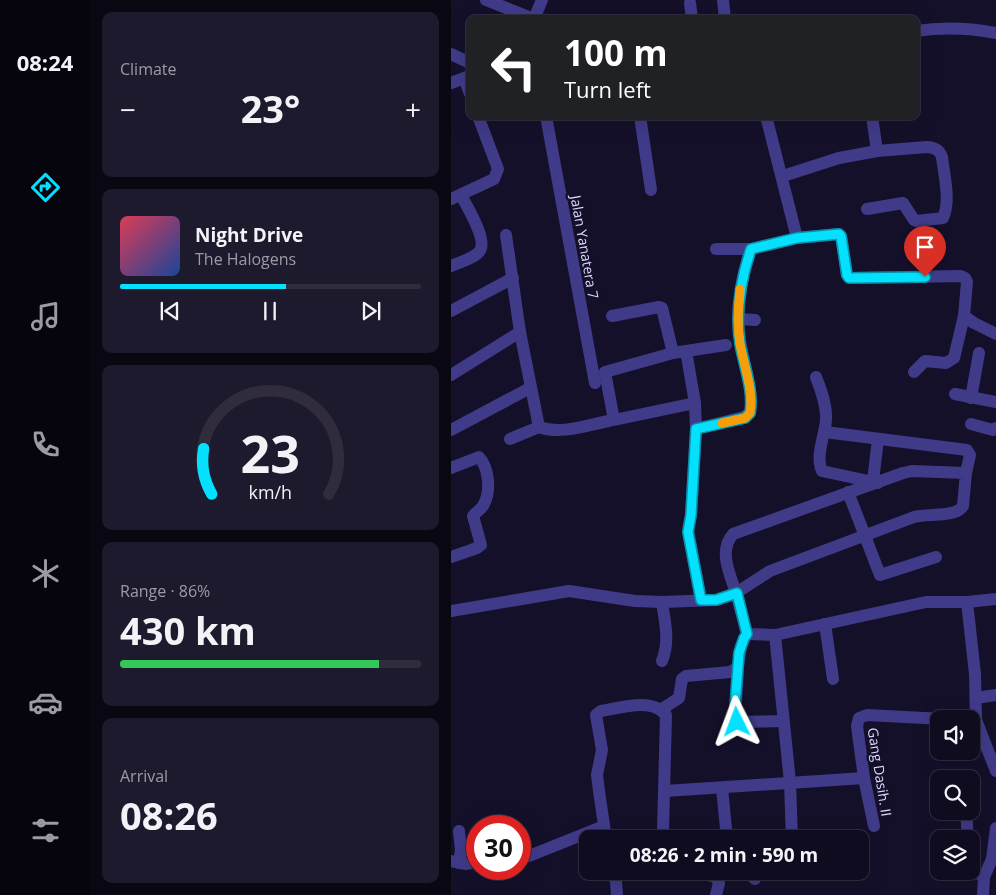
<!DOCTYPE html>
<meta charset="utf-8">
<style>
body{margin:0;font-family:"Open Sans",sans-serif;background:#1e1a2d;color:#f1f3f6;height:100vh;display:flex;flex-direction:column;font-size:19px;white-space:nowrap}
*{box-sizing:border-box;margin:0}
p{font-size:16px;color:#9c9ba5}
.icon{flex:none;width:28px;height:28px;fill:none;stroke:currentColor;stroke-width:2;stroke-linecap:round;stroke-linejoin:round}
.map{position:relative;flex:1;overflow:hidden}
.sheet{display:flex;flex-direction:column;gap:12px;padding:12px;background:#090712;width:361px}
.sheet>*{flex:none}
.hud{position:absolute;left:15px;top:15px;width:454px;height:105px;border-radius:10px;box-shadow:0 5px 20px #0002,0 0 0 1px #302c3e;background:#202124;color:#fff;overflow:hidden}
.buttons{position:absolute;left:479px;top:710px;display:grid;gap:10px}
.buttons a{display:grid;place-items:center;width:50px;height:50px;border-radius:10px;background:#100c20;box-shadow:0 5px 20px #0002,0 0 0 1px #302c3e;font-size:25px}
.speed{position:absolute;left:15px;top:815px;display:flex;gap:10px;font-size:25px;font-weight:700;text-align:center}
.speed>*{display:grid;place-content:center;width:65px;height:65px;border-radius:50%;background:#100c20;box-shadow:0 5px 20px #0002,0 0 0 1px #302c3e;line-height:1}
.speed .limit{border:8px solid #d22;background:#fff;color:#111}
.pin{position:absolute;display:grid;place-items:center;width:42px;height:42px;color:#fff;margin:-51px -21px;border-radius:50% 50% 50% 0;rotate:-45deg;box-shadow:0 0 5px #0007}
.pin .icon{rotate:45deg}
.me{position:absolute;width:55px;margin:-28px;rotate:357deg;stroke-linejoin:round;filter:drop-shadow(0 0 4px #0008)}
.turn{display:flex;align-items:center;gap:18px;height:105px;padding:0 15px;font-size:22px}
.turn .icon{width:65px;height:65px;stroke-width:2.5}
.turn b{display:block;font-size:35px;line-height:42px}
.big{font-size:38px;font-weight:700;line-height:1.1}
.sheet .tile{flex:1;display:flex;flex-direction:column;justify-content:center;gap:8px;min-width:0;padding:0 18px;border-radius:10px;background:#1e1a2d}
.sheet .dial{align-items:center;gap:0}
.dial svg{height:130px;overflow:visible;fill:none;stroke:#302c3e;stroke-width:7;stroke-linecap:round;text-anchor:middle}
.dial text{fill:#f1f3f6;stroke:none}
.song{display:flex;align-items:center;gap:15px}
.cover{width:60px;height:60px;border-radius:8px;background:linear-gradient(135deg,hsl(350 70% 55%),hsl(220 70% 35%))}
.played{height:5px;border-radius:2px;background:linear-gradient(90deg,#05e0ff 55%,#302c3e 55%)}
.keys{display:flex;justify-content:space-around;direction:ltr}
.heat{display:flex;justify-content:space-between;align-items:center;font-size:28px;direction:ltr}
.charge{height:8px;border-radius:4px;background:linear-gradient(90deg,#34c759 86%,#302c3e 0)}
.trip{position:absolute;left:128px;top:830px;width:290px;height:50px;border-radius:10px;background:#100c20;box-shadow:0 5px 20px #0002,0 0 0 1px #302c3e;font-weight:700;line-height:50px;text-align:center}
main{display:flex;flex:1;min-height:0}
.tabs{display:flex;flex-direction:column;width:90px;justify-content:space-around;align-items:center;background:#06050d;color:#9c9ba5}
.tabs .icon{width:35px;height:35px}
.tabs .current{color:#05e0ff}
.tabs b{font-size:22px;color:#f1f3f6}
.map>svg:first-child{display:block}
</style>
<main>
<nav class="tabs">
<b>08:24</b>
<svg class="icon current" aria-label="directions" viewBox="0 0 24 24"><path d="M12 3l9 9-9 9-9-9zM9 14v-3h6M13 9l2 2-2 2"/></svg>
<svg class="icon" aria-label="music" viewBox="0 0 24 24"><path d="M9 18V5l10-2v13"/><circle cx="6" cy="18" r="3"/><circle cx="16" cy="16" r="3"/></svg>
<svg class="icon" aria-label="phone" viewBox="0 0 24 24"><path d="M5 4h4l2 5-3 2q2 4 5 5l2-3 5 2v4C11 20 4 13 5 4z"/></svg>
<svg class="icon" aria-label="climate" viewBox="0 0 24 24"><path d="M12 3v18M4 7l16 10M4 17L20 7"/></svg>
<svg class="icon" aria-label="car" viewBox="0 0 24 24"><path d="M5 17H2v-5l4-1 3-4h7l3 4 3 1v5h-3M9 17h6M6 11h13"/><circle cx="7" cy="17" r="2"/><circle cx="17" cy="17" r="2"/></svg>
<svg class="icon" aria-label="filters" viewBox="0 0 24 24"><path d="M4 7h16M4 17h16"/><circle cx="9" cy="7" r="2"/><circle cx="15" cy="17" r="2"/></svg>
</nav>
<section class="sheet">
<div class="tile"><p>Climate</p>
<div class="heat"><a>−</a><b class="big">23°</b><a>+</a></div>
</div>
<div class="tile">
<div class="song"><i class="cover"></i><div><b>Night Drive</b><p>The Halogens</p></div></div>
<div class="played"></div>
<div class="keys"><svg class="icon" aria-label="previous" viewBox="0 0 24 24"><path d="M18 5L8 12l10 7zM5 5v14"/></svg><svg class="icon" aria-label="pause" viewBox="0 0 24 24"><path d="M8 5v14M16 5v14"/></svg><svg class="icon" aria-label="next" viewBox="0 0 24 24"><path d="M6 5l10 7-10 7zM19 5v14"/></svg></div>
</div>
<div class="tile dial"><svg viewBox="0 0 100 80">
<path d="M14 69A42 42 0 1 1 86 69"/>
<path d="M14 69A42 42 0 0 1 9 41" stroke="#05e0ff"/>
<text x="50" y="56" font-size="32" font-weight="700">23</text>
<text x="50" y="72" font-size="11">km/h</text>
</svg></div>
<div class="tile"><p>Range · 86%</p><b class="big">430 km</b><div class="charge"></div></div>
<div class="tile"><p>Arrival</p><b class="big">08:26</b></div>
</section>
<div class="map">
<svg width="545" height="895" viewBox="0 0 545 895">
<rect width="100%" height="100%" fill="#15102a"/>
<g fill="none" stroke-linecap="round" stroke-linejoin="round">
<g stroke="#403b89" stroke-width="12">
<path d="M35,0L83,19"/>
<path d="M272,0L274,19"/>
<path d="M239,3L241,19"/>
<path d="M83,19L91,0"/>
<path d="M465,31C491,27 519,28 545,33"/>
<path d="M0,54L19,63"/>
<path d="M13,78L19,94"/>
<path d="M0,83L19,76"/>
<path d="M95,116L144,383"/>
<path d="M189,116L200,190"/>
<path d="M421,116L426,151"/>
<path d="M332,176L388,158L426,151L476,147C484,148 488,149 491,157C493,175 500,201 492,218L466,221L463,220L452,203L416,209"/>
<path d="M0,199L43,179L47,169L27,116"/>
<path d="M55,235L69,332L88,427C110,435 136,425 158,421"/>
<path d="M346,238L388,234L390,236L396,275L398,278L510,276L514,278L516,282L513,316L523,323L545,334"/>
<path d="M265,249H300"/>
<path d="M0,266C9,262 22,259 28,252C38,241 16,207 10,195"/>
<path d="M0,311L62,278"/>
<path d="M161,316L208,307L211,308L222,353"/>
<path d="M288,319L304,320"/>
<path d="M235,351L244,403L245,429L240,515L237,531L250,600"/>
<path d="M463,372L474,361L495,363L503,358L513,316"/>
<path d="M0,375L69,332"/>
<path d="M365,377C370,390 376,406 375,420C374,435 364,456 371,471L427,483"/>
<path d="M504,394L545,402"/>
<path d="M520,398L528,353"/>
<path d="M244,403L163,420L154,372L222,353L275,345"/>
<path d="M520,424L542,430L545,428"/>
<path d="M245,429L293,417L299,413C303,390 292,364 289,340C284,309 290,278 300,249L346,238L315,116"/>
<path d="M0,430L79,388"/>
<path d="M374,432L516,450L519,455L515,473L512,506C505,518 477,513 463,517L319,571L285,593C279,574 267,551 282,534L452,473L461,471L515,473"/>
<path d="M59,439L88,427"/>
<path d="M0,468L28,457C38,468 40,490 33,504C31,509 25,512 22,516L30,545L26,548L0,557"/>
<path d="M422,481L427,439"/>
<path d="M397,492L429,575L485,557"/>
<path d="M516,602L524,674L525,720L545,771"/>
<path d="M0,611L118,591L184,601L211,602L265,600L285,593L296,634L324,635L475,602H516L545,599"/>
<path d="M374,624L382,679"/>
<path d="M324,635L339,782L341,839"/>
<path d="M211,661C219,641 214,623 211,602"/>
<path d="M287,667L284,720L286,722L332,721"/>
<path d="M525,698L545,695"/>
<path d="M211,709L228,698L231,679L235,676L279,672L287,667L290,646L296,634"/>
<path d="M513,775V779"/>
<path d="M271,788L276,839"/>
<path d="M214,791L413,778"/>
<path d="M515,811L517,839"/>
<path d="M423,826L413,778L406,726L408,718L416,715L492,719"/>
<path d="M155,839L148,791L146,775L151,750L145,715L150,711C169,708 201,697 215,715L212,831"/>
<path d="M69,857L78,856L153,826"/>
<path d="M0,861L14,864L26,862"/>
<path d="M8,863L10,850L8,831"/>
<path d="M520,865L525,872L533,877"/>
<path d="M159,871L165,881L166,895"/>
<path d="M238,871L265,877L268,883L265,895"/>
<path d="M296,871L304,879"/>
<path d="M532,895L533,877L541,859L545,828"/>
</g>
</g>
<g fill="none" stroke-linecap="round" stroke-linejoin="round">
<g stroke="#0392a6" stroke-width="12">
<path id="route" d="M286,722L283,719L288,653L293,638L296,634L286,593L265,600H250L237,532L240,515L245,429L294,418L299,413C303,391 293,366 289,344C284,312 290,279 300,249L346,238L388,234L390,236L396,275L398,278L474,277"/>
</g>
<use href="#route" stroke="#05e0ff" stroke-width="9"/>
<path stroke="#f59e0b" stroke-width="9" d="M271,423L294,418L299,413C303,391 293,366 289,344C286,326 287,307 289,289"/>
</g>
<g text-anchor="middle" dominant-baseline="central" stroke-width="5" stroke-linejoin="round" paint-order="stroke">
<g font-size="14" fill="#ded9ff" stroke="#15102a">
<text transform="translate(134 247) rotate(80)">Jalan Yanatera 7</text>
<text transform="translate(429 772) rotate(81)">Gang Dasih. II</text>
</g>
</g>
</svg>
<div class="buttons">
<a><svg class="icon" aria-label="sound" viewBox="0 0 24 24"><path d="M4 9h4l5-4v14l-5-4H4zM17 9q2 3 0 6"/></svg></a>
<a><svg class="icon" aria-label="search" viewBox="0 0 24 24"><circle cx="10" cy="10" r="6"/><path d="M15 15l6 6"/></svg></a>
<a><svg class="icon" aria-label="layers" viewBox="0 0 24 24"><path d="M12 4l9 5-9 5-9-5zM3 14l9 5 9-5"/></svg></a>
</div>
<div class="speed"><div class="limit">30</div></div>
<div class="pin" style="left:474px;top:277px;background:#d93025"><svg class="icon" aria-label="arrive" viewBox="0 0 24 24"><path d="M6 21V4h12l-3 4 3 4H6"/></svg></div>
<svg class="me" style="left:286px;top:722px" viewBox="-20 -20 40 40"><path d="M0-17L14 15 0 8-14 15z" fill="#05e0ff" stroke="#fff" stroke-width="4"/></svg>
<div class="trip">08:26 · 2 min · 590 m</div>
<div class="hud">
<div class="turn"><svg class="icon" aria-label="left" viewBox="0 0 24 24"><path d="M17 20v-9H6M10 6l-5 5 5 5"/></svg><div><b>100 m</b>Turn left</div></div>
</div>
</div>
</main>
